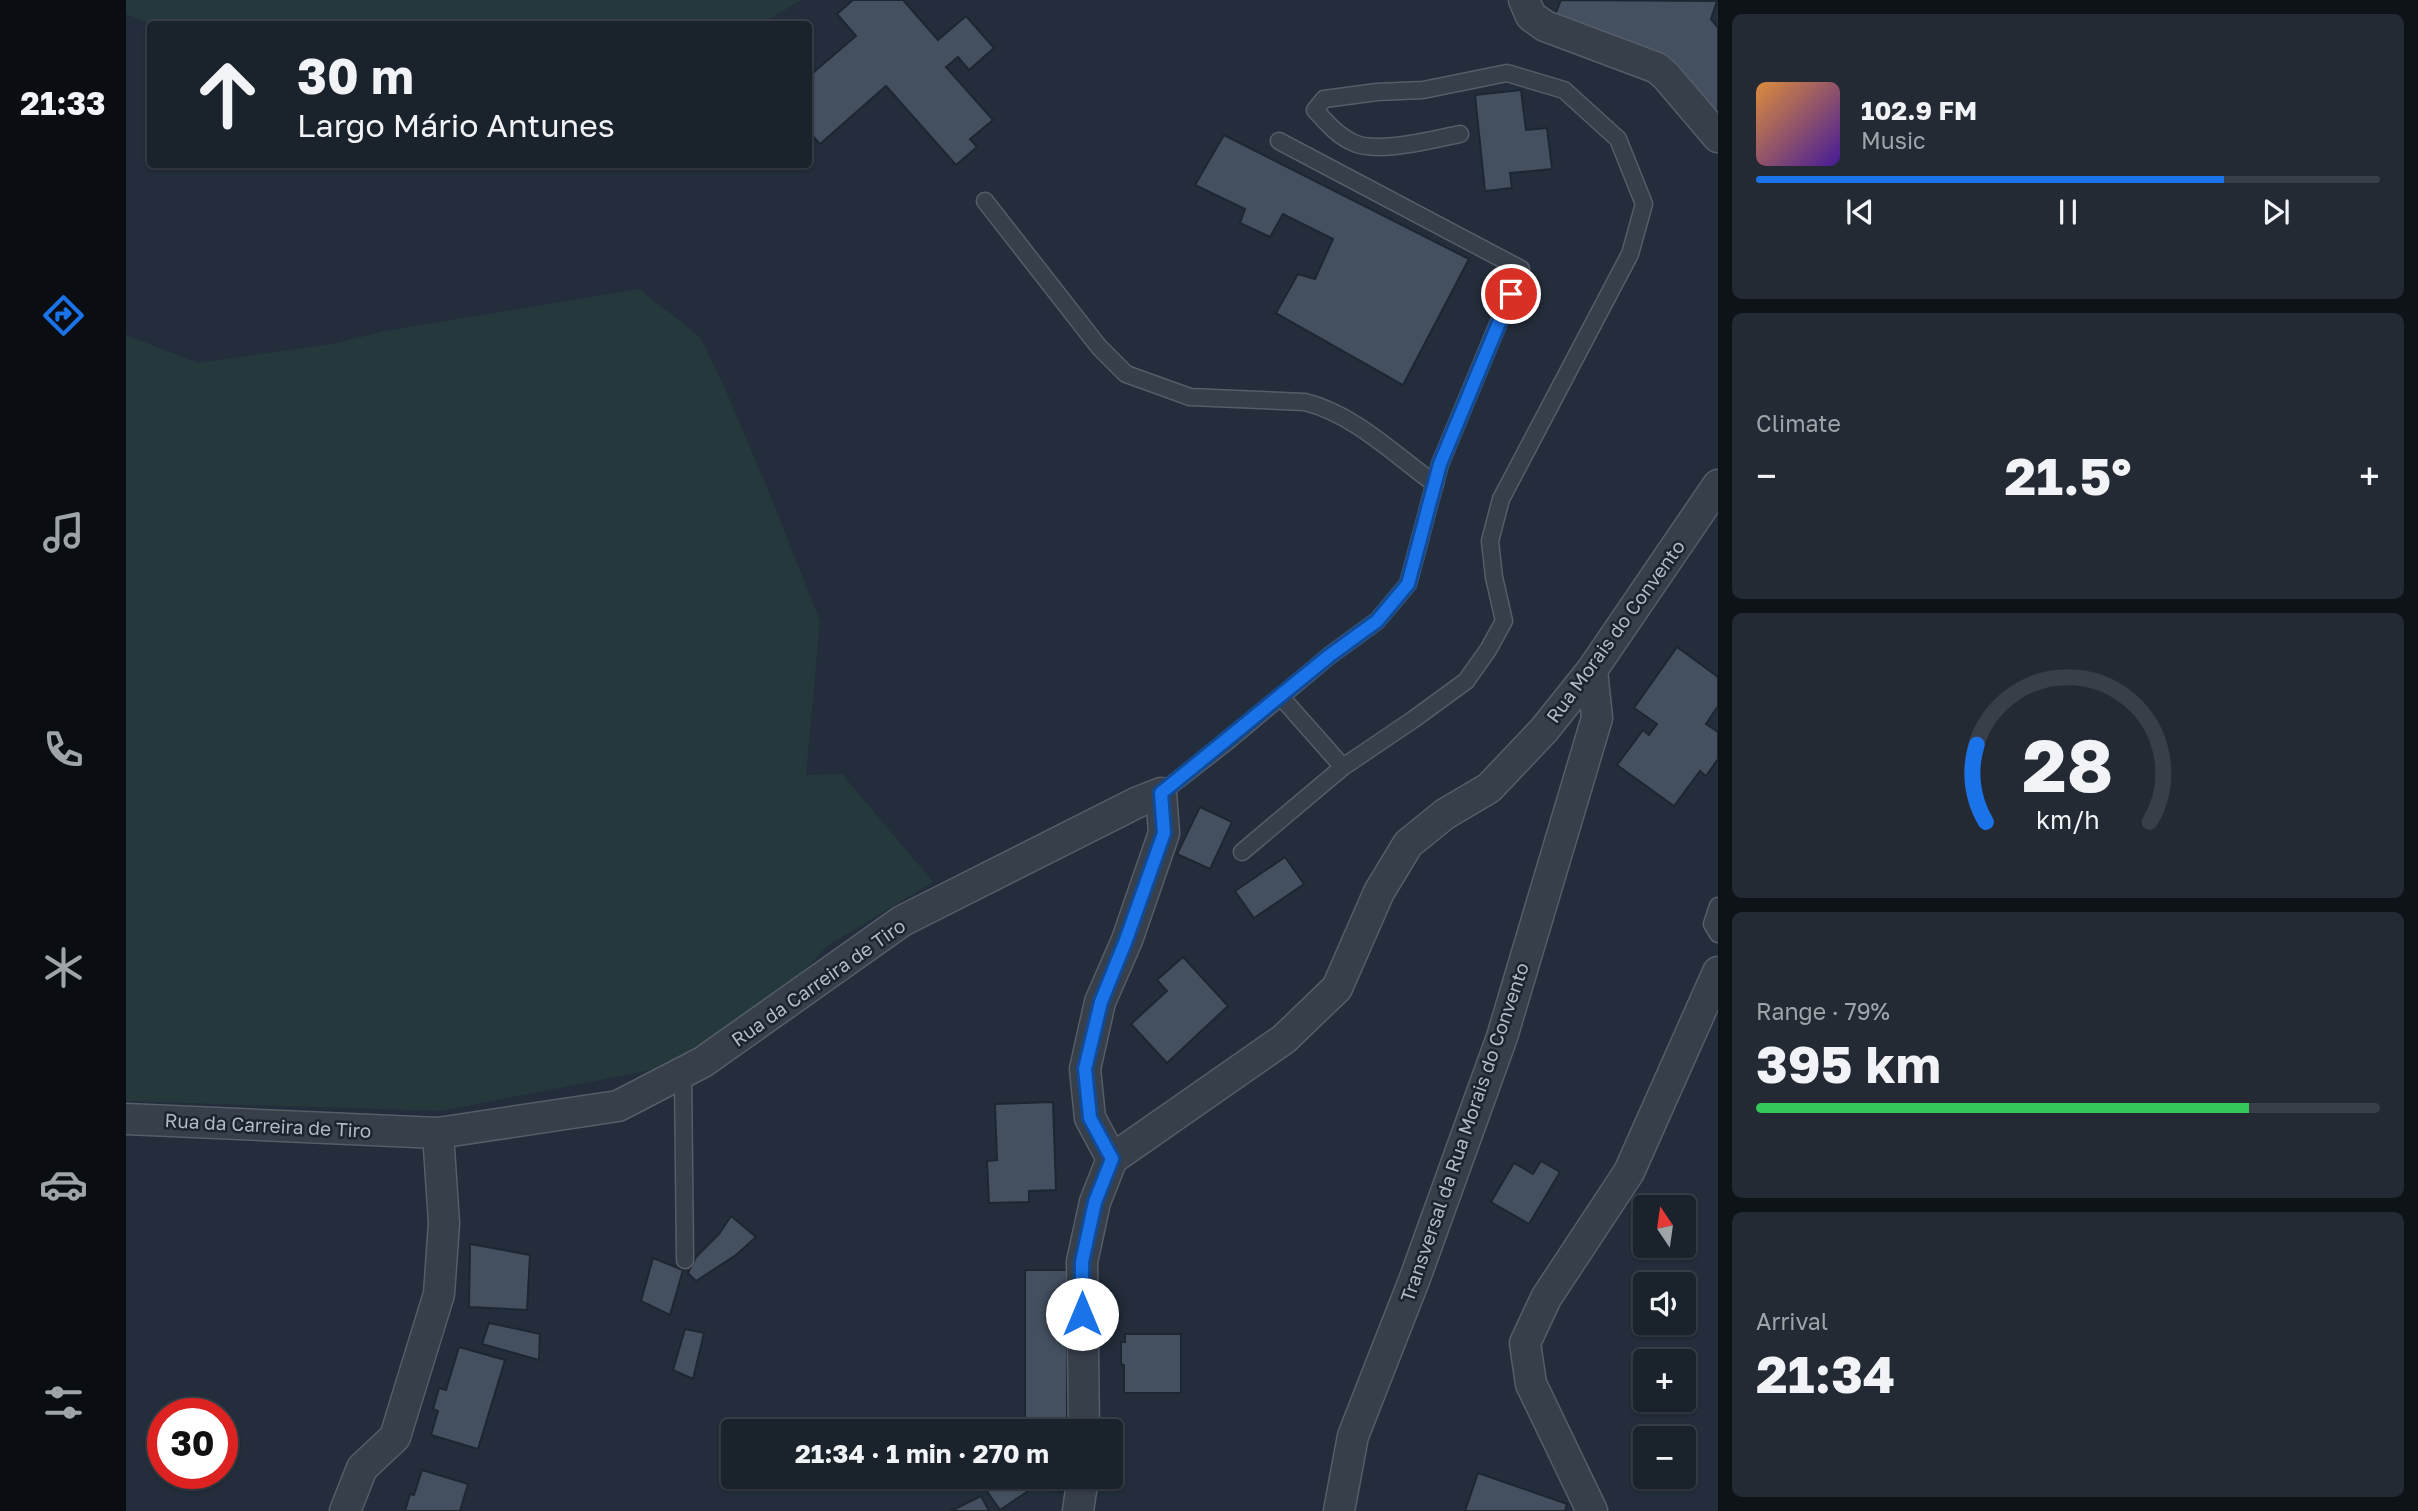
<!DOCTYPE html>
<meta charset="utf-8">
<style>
body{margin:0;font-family:"Golos Text",sans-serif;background:#232a34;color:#f1f3f6;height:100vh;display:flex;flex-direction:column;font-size:26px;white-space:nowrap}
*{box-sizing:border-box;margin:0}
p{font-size:23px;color:#9fa4a9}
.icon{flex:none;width:38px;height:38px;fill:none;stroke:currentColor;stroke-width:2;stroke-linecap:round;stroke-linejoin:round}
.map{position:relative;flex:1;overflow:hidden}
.sheet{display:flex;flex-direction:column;gap:14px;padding:14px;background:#0e1318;width:700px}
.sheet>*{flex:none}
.hud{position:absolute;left:21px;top:21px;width:665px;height:147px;border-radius:7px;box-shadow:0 2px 5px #0004,0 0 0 2px #383f48;background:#1a222c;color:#f1f3f6;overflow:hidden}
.needle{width:46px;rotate:347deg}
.fabs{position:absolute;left:1507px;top:1195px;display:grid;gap:14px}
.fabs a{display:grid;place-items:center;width:63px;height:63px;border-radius:7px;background:#1a222c;box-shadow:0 2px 5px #0004,0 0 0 2px #383f48;font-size:35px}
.speed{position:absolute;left:21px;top:1398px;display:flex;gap:14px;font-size:35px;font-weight:700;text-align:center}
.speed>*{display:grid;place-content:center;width:91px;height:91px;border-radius:50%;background:#1a222c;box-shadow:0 2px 5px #0004,0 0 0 2px #383f48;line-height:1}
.speed .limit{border:10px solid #d22;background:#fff;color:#111}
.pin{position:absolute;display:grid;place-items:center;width:60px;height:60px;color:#fff;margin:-30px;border:4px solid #fff;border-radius:50%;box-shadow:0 2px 7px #0007}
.me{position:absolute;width:77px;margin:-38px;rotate:0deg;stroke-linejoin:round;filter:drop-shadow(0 0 5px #0008)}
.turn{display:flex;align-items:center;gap:24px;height:147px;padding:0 35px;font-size:32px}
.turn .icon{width:91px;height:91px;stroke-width:2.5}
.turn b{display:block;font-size:49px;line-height:60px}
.big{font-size:52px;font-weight:700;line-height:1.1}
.sheet .widget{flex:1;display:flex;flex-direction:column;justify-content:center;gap:10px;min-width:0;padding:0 24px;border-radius:10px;background:#232a34}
.sheet .dial{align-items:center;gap:0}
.dial svg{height:182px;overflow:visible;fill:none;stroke:#383f48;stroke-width:7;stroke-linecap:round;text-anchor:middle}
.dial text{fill:#f1f3f6;stroke:none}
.song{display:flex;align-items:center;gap:21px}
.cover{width:84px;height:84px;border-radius:10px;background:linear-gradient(135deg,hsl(30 70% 55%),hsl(260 70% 35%))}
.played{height:7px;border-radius:4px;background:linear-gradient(90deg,#1a73e8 75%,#383f48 75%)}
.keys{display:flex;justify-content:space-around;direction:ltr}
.heat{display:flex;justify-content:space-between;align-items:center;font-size:38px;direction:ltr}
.charge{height:10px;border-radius:5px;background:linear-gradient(90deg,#34c759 79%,#383f48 0)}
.trip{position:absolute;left:595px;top:1419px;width:402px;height:70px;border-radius:7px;background:#1a222c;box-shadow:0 2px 5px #0004,0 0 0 2px #383f48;font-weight:700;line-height:70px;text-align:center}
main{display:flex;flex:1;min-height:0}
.tabs{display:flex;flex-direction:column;width:126px;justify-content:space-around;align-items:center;background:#0a0e12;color:#9fa4a9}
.tabs .icon{width:49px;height:49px}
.tabs .current{color:#1a73e8}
.tabs b{font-size:32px;color:#f1f3f6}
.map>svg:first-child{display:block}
</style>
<main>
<nav class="tabs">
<b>21:33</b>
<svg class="icon current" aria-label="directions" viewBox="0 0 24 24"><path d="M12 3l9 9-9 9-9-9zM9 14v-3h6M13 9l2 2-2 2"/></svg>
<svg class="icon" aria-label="music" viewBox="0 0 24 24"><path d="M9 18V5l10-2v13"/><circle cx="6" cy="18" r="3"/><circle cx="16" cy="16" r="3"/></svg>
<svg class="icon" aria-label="phone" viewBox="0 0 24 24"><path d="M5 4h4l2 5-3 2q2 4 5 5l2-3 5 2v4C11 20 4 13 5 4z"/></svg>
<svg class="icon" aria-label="climate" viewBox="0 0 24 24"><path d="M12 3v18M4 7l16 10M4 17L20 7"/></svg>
<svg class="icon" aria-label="car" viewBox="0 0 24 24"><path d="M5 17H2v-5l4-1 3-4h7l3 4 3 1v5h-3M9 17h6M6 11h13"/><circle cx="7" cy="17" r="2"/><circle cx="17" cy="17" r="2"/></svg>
<svg class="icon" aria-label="filters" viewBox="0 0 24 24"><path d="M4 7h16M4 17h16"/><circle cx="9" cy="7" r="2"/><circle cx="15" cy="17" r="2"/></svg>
</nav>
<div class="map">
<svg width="1592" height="1511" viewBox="0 0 1592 1511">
<rect width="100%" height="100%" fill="#232d3b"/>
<g fill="#25393c">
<path d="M0,0H675L635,24H25L0,14Z"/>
<path d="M513,289L574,337L597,384L640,485L694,621L680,775L716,774L807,882L701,946L652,1000L551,1065L315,1111L0,1101V335L72,363L206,344L259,331Z"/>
</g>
<g fill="#445060" stroke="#1e2632" stroke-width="2">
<path d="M727,0H777L812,40L840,16L868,48L843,70L832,57L820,67L867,120L844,139L851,147L830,165L760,86L694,144L682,131V77L730,36L711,14Z"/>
<path d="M1435,0L1591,1L1585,19L1592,28V121L1429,15Z"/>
<path d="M1395,90L1400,130L1421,128L1426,169L1384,173L1386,188L1359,191L1349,95Z"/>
<path d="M1098,135L1343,259L1277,385L1150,313L1172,274L1189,279L1207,239L1157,214L1144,237L1114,223L1119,209L1069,185Z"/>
<path d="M1551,647L1592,677V706L1580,724L1592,732V759L1580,776L1574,771L1548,806L1491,765L1517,730L1523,735L1531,724L1508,708Z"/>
<path d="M1074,807L1106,822L1084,869L1051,854Z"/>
<path d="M1159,857L1178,884L1128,918L1109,891Z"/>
<path d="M1057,957L1102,1006L1041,1063L1005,1024L1041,991L1031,980Z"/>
<path d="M927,1102L930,1190L903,1191V1202L863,1203L861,1161L871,1160L869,1104Z"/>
<path d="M1415,1161L1434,1172L1403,1224L1365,1202L1388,1163L1407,1174Z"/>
<path d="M605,1216L630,1237L610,1255L570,1281L562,1273L570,1257L593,1234Z"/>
<path d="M344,1244L404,1255L401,1310L343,1307Z"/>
<path d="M527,1258L557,1270L544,1315L515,1301Z"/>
<rect x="899" y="1270" width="42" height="162"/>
<path d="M363,1323L414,1334L413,1360L356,1344Z"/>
<path d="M559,1329L578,1333L567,1379L547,1370Z"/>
<path d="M999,1334H1055V1393H998V1365L995,1364V1342H999Z"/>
<path d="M333,1347L379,1360L352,1449L305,1435L312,1411L307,1409L313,1388L320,1390Z"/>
<path d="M296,1470L342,1484L334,1511H279L284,1494L288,1495Z"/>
<path d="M1352,1473L1441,1504L1439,1511H1339Z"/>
<path d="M851,1477H942L941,1492L908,1487L874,1510Z"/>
<path d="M855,1496L863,1511H825Z"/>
</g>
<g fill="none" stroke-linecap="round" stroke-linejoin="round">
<g stroke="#555d69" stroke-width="19">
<g id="service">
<path d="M859,201L973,347L1000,374L1064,397L1179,402C1228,414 1269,455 1309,484"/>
<path d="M1155,697L1217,767"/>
<path d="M1035,793L1103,740L1203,656L1251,621L1282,584L1314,464L1395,269L1153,141"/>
<path d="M1116,852L1217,767L1288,719L1340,681L1362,650L1378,621L1368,577L1364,541L1375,499L1504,254L1518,204L1492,139L1438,90L1381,73L1297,90L1251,92L1198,99L1189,110C1200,122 1211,135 1226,142C1250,155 1308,139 1334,134"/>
<path d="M1592,906L1586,924L1592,934"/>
<path d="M557,1073L559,1260"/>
</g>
</g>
<g stroke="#555d69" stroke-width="33">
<g id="minor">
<path d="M1398,0L1405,16L1419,26L1531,68L1541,77L1592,137"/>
<path d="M0,1119L312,1133L492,1106L577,1062L776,921L1012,802L1035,793L1038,833L1001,940L974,1002L959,1069L964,1118L986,1159"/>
<path d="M958,1432L956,1262L969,1202L986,1159L1158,1039L1211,988L1253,892L1282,844L1319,814L1363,788L1418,730L1466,670L1592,485"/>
<path d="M219,1511L236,1468L269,1437L313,1294L318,1223L312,1133"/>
<path d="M952,1511L957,1477"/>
<path d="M1213,1511L1227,1436L1289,1278L1376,1037L1471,718L1466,670"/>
<path d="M1466,1511L1405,1384L1399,1343L1420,1298L1503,1172L1592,972"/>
</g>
</g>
<use href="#service" stroke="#373f4b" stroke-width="16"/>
<use href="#minor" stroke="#373f4b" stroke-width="30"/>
</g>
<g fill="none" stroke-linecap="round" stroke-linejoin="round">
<g stroke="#114b97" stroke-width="18">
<path id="route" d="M956,1314V1262L969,1202L986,1159L964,1118L959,1069L975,1002L1000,940L1038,833L1035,793L1203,656L1251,621L1282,584L1314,464L1385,294"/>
</g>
<use href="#route" stroke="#1a73e8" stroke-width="12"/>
</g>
<g text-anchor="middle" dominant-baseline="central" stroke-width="5" stroke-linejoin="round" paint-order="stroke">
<g font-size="19" fill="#b2bac7" stroke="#1c2430">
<text transform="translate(1489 631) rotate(-54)">Rua Morais do Convento</text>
<text transform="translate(692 982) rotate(-35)">Rua da Carreira de Tiro</text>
<text transform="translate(142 1125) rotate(3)">Rua da Carreira de Tiro</text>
<text transform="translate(1338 1132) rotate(-71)">Transversal da Rua Morais do Convento</text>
</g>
</g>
</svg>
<div class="fabs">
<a><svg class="needle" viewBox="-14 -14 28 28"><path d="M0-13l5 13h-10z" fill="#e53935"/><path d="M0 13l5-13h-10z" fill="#9fa4a9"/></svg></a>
<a><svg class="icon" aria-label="sound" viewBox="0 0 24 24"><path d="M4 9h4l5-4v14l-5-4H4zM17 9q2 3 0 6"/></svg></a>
<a>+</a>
<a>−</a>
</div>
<div class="speed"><div class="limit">30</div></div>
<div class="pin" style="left:1385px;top:294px;background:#d93025"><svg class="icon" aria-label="arrive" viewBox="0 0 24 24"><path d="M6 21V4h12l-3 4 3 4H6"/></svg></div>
<svg class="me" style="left:956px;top:1314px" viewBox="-20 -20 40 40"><circle r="19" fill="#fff"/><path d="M0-13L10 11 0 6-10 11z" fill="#1a73e8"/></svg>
<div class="trip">21:34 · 1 min · 270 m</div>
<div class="hud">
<div class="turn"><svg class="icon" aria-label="ahead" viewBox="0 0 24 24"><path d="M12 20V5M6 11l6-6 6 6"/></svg><div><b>30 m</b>Largo Mário Antunes</div></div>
</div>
</div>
<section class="sheet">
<div class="widget">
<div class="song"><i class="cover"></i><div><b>102.9 FM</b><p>Music</p></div></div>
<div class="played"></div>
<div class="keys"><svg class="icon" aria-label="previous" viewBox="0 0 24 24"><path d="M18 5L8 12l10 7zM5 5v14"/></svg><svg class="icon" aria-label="pause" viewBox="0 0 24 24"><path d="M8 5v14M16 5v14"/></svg><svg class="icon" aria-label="next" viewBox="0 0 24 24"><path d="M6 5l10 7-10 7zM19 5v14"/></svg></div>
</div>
<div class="widget"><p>Climate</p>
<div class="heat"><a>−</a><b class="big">21.5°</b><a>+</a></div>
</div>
<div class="widget dial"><svg viewBox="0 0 100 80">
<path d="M14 69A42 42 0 1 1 86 69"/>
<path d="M14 69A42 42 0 0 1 10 35" stroke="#1a73e8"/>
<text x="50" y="56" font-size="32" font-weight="700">28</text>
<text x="50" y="72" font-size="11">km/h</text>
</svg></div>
<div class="widget"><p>Range · 79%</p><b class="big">395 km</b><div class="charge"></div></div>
<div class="widget"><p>Arrival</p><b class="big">21:34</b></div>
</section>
</main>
